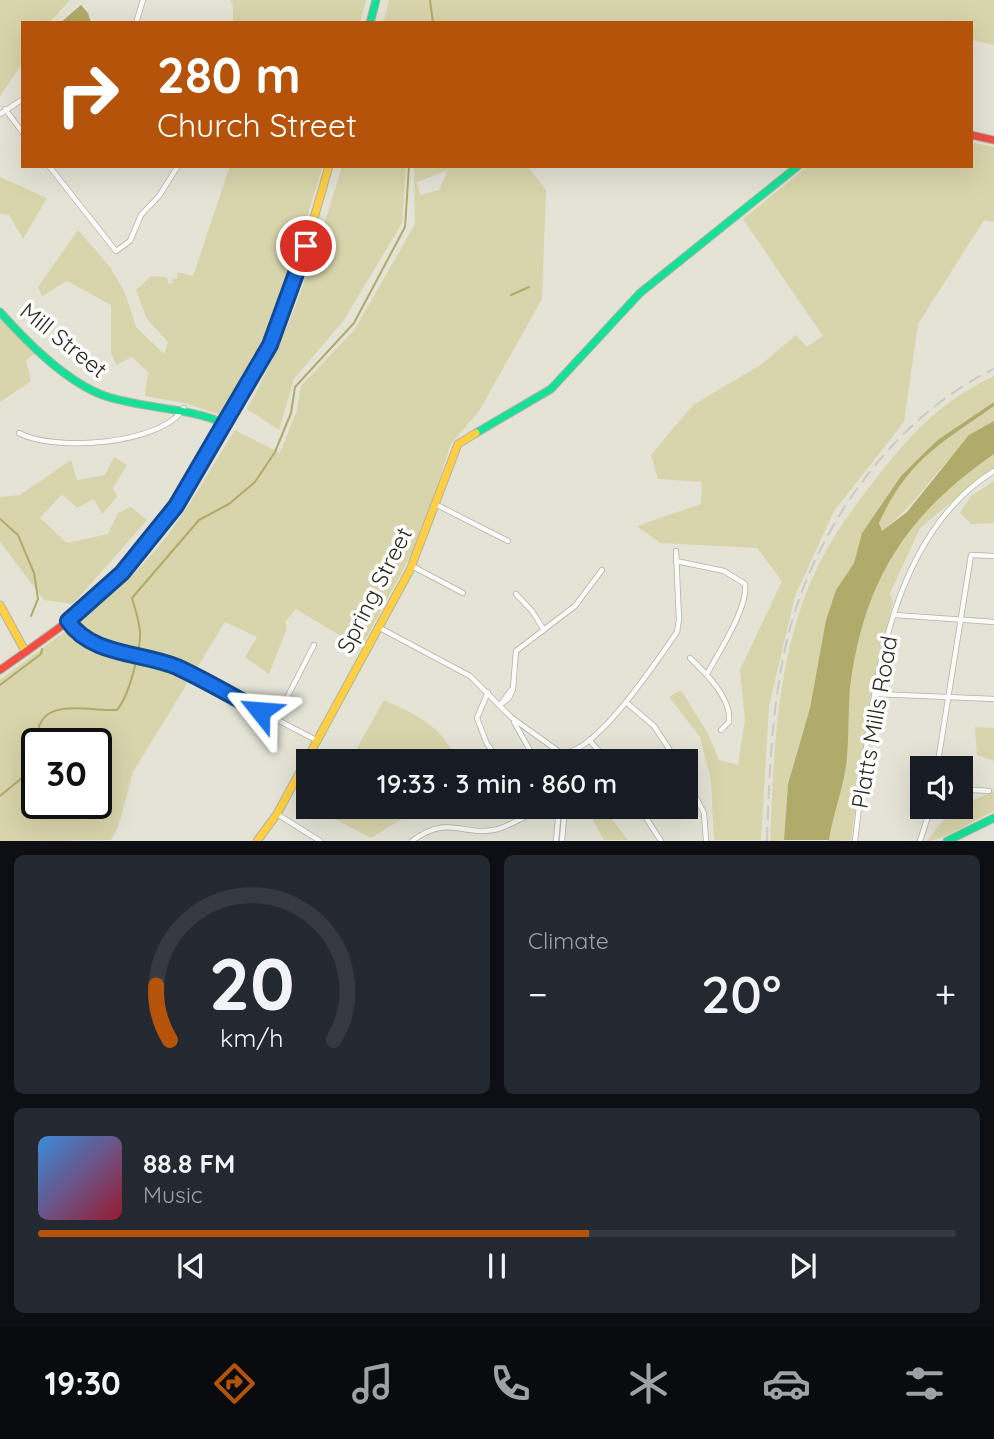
<!DOCTYPE html>
<meta charset="utf-8">
<style>
body{margin:0;font-family:Quicksand,sans-serif;background:#242831;color:#f1f3f6;height:100vh;display:flex;flex-direction:column;font-size:26px;white-space:nowrap}
*{box-sizing:border-box;margin:0}
p{font-size:23px;color:#9ea1a6}
.icon{flex:none;width:38px;height:38px;fill:none;stroke:currentColor;stroke-width:2;stroke-linecap:round;stroke-linejoin:round}
.map{position:relative;height:841px;overflow:hidden}
.panel{display:flex;flex-direction:column;gap:14px;padding:14px;background:#0d0f14;flex:1}
.panel>*{flex:none}
.guide{position:absolute;left:21px;top:21px;width:952px;height:147px;border-radius:0px;box-shadow:0 7px 28px #0002;background:#b45309;color:#fff;overflow:hidden}
.buttons{position:absolute;left:910px;top:756px;display:grid;gap:14px}
.buttons a{display:grid;place-items:center;width:63px;height:63px;border-radius:0px;background:#171b24;box-shadow:0 7px 28px #0002;font-size:35px}
.speed{position:absolute;left:21px;top:728px;display:flex;gap:14px;font-size:35px;font-weight:700;text-align:center}
.speed>*{display:grid;place-content:center;width:91px;height:91px;border-radius:50%;background:#171b24;box-shadow:0 7px 28px #0002;line-height:1}
.speed .limit{border:4px solid #111;border-radius:10px;background:#fff;color:#111}
.pin{position:absolute;display:grid;place-items:center;width:60px;height:60px;color:#fff;margin:-30px;border:4px solid #fff;border-radius:50%;box-shadow:0 2px 7px #0007}
.me{position:absolute;width:77px;margin:-38px;rotate:298deg;stroke-linejoin:round;filter:drop-shadow(0 0 5px #0008)}
.turn{display:flex;align-items:center;gap:24px;height:147px;padding:0 21px;font-size:32px}
.turn .icon{width:91px;height:91px;stroke-width:2.5}
.turn b{display:block;font-size:49px;line-height:60px}
.big{font-size:52px;font-weight:600;line-height:1.1}
.panel .card{flex:1;display:flex;flex-direction:column;justify-content:center;gap:10px;min-width:0;padding:0 24px;border-radius:10px;background:#242831}
.panel .dial{align-items:center;gap:0}
.dial svg{height:182px;overflow:visible;fill:none;stroke:#363941;stroke-width:7;stroke-linecap:round;text-anchor:middle}
.dial text{fill:#f1f3f6;stroke:none}
.song{display:flex;align-items:center;gap:21px}
.cover{width:84px;height:84px;border-radius:10px;background:linear-gradient(135deg,hsl(210 70% 55%),hsl(350 70% 35%))}
.played{height:7px;border-radius:4px;background:linear-gradient(90deg,#b45309 60%,#363941 60%)}
.keys{display:flex;justify-content:space-around;direction:ltr}
.heat{display:flex;justify-content:space-between;align-items:center;font-size:38px;direction:ltr}
.panel .tiles{flex:1;display:grid;gap:14px;grid-template-columns:1fr 1fr}
.card:last-child{grid-column:span 2}
.trip{position:absolute;left:296px;top:749px;width:402px;height:70px;border-radius:0px;background:#171b24;box-shadow:0 7px 28px #0002;font-weight:600;line-height:70px;text-align:center}
.menu{display:flex;height:112px;justify-content:space-around;align-items:center;background:#090b0e;color:#9ea1a6}
.menu .icon{width:49px;height:49px}
.menu .selected{color:#b45309}
.menu b{font-size:32px;color:#f1f3f6}
.map>svg:first-child{display:block}
</style>
<div class="map">
<svg width="994" height="841" viewBox="0 0 994 841">
<rect width="100%" height="100%" fill="#e4e3d6"/>
<g fill="#d8d5ac" fill-rule="evenodd">
<path d="M0,0H70L49,23H23V62L0,96Z"/>
<path d="M229,0H366L360,23H233V4Z"/>
<path d="M389,0H994V45L971,40V23H383Z"/>
<path d="M971,142L994,147V222L984,220L918,324L904,422L834,511L795,596L769,706L761,840H714L711,780L700,737L669,697L681,690L707,732L719,760L738,765L745,720L740,670L782,581L757,548L660,543L637,526L701,504L702,482L658,479L651,455L693,405L762,364L796,335L807,347L823,336L743,219L808,166H971Z"/>
<path d="M230,166H323L276,315L245,381L221,415L185,403L145,396L148,372L132,357L116,365L111,353V305L67,281L42,296L38,287L78,230L110,267L125,293L136,327L164,354L168,342L147,319L136,290L151,276L167,277L169,284L173,283L172,278L177,279L178,272L193,276Z"/>
<path d="M342,166H406L402,223L344,320L294,379L279,430L247,409C290,332 317,251 342,166Z"/>
<path d="M414,166H527L546,190L542,299L479,411L451,444L419,540L361,648L296,609L285,622L287,628L269,674L245,657L257,637L225,622L133,772L118,827L111,840L0,841V680C52,640 108,604 152,554C185,517 208,472 235,430L280,453L297,410L301,386L355,329L415,224ZM448,170L439,190L420,195L417,182ZM37,744H96V803H37Z"/>
<path d="M0,177L47,198L23,239L9,215L0,213Z"/>
<path d="M0,318L37,352L26,360L31,381L0,402Z"/>
<path d="M994,376V402L939,439L921,456L901,476L862,533L854,563L836,590L826,620L810,708L788,784L784,840L770,841C774,748 777,648 819,564C835,532 856,504 878,476C913,431 942,401 994,376Z"/>
<path d="M994,406V421C946,449 926,497 882,531L879,523C908,460 940,444 994,406Z"/>
<path d="M994,454V467L920,528L890,593L893,602L869,707L851,840L829,841C842,745 845,629 897,545C920,507 958,479 994,454Z"/>
<path d="M114,457L127,465L113,488L117,497L102,514L94,499L77,508L62,494L40,518L67,543L108,534L118,513L131,507L147,520L73,604L44,600L0,542V497L20,495L71,460L77,480L105,475Z"/>
<path d="M994,481V523L971,524L960,513L971,496Z"/>
<path d="M384,700C417,715 442,726 457,761H370L372,756L357,748Z"/>
<path d="M975,727L994,728V761L977,755Z"/>
<path d="M994,791V811C977,819 943,840 928,841C943,814 967,802 994,791Z"/>
<path d="M340,807H421L371,838L331,817Z"/>
<path d="M586,807H602L628,840H604Z"/>
</g>
<g fill="#b0ab6a">
<path d="M81,5L88,13L91,23H60Z"/>
<path d="M994,402V406C940,444 908,460 879,523L882,531L907,512L969,435L994,421V454C906,515 864,580 850,687C848,710 849,734 847,757C845,785 833,812 829,840H784L788,784L810,708L826,620L836,590L854,563L862,533L901,476L921,456L939,439Z"/>
</g>
<g fill="none" stroke-linecap="round" stroke-linejoin="round">
<g stroke="#b0ab6a" stroke-width="2">
<path d="M430,0L433,23"/>
<path d="M511,295L529,287"/>
<path d="M0,519L18,535L34,573L38,599L31,616"/>
<path d="M0,685L41,654L42,649"/>
<path d="M37,744C34,693 89,712 117,710C129,696 141,650 140,631C139,620 135,609 132,598L199,520L229,504L255,482L275,452L291,413L295,387L354,323L405,227L409,166"/>
<path d="M0,796L34,768L37,751"/>
</g>
<g stroke="#b2b2a7" stroke-width="6">
<g id="street">
<path d="M136,23L143,0"/>
<path d="M5,109L23,133"/>
<path d="M0,114L23,99"/>
<path d="M49,166L116,251L130,241L141,215L159,196L178,166"/>
<path d="M19,433C54,452 161,445 184,408"/>
<path d="M435,504L508,541"/>
<path d="M676,561L724,571L745,584C748,609 719,651 707,674"/>
<path d="M412,566L463,593"/>
<path d="M516,594L532,611L544,630"/>
<path d="M895,615L994,622"/>
<path d="M68,621L97,645L180,669L316,740"/>
<path d="M378,627L470,676L512,718L561,753C595,756 658,659 677,632L679,620L676,551"/>
<path d="M690,658C706,673 732,699 729,722L721,730"/>
<path d="M513,689L516,651L575,606L602,570"/>
<path d="M513,689L509,698L500,705L511,690Z"/>
<path d="M488,692L477,718L487,744L497,757"/>
<path d="M876,694L994,699"/>
<path d="M627,703L654,726L677,761"/>
<path d="M276,719L314,645"/>
<path d="M514,722L536,761"/>
<path d="M589,740L608,761"/>
<path d="M937,768L971,555L994,556"/>
<path d="M686,778L704,813L706,841"/>
<path d="M961,789L989,791"/>
<path d="M559,807L564,817L562,841"/>
<path d="M639,807L661,841"/>
<path d="M277,814L320,841"/>
<path d="M412,841C450,813 463,838 498,829C514,824 529,814 543,807"/>
<path d="M556,841L559,809"/>
<path d="M855,841C870,719 879,542 994,471"/>
<path d="M920,841L931,807"/>
</g>
</g>
<g stroke="#b2b2a7" stroke-width="9">
<g id="fast">
<path d="M370,23L376,0"/>
<path d="M0,312C27,342 66,382 105,396C145,409 187,407 226,424"/>
<path d="M476,433L551,389L640,293L798,166"/>
<path d="M947,841L994,818"/>
</g>
</g>
<g stroke="#b2b2a7" stroke-width="9">
<g id="slow">
<path d="M200,467L275,335L300,267L329,166"/>
<path d="M0,605L25,651"/>
<path d="M257,841L277,814L410,570L458,444L476,433"/>
</g>
</g>
<g stroke="#b2b2a7" stroke-width="9">
<g id="jam">
<path d="M971,135L994,140"/>
<path d="M0,670C42,640 88,610 123,572C152,540 177,504 200,467"/>
</g>
</g>
<use href="#street" stroke="#fbfbf9" stroke-width="4.5"/>
<use href="#fast" stroke="#16e098" stroke-width="7"/>
<use href="#slow" stroke="#ffcf43" stroke-width="7"/>
<use href="#jam" stroke="#f24e42" stroke-width="7"/>
<path stroke="#cacac7" stroke-width="2" stroke-dasharray="14 7" stroke-linecap="butt" d="M767,841C769,774 772,705 787,640C813,531 892,418 994,369"/>
</g>
<g fill="none" stroke-linecap="round" stroke-linejoin="round">
<g stroke="#114b97" stroke-width="18">
<path id="route" d="M260,711C232,696 205,680 177,667C141,652 92,656 68,621L122,573L176,506L270,345L306,246"/>
</g>
<use href="#route" stroke="#1a73e8" stroke-width="12"/>
</g>
<g text-anchor="middle" dominant-baseline="central" stroke-width="7" stroke-linejoin="round" paint-order="stroke">
<g font-size="23" fill="#2a2920" stroke="#fff">
<text transform="translate(64 340) rotate(39)">Mill Street</text>
<text transform="translate(374 590) rotate(-63)">Spring Street</text>
<text transform="translate(874 722) rotate(-80)">Platts Mills Road</text>
</g>
</g>
</svg>
<div class="buttons">
<a><svg class="icon" aria-label="sound" viewBox="0 0 24 24"><path d="M4 9h4l5-4v14l-5-4H4zM17 9q2 3 0 6"/></svg></a>
</div>
<div class="speed"><div class="limit">30</div></div>
<div class="pin" style="left:306px;top:246px;background:#d93025"><svg class="icon" aria-label="arrive" viewBox="0 0 24 24"><path d="M6 21V4h12l-3 4 3 4H6"/></svg></div>
<svg class="me" style="left:260px;top:711px" viewBox="-20 -20 40 40"><path d="M0-17L14 15 0 8-14 15z" fill="#1a73e8" stroke="#fff" stroke-width="4"/></svg>
<div class="trip">19:33 · 3 min · 860 m</div>
<div class="guide">
<div class="turn"><svg class="icon" aria-label="right" viewBox="0 0 24 24"><path d="M7 20v-9h11M14 6l5 5-5 5"/></svg><div><b>280 m</b>Church Street</div></div>
</div>
</div>
<section class="panel">
<div class="tiles">
<div class="card dial"><svg viewBox="0 0 100 80">
<path d="M14 69A42 42 0 1 1 86 69"/>
<path d="M14 69A42 42 0 0 1 8 45" stroke="#b45309"/>
<text x="50" y="56" font-size="32" font-weight="700">20</text>
<text x="50" y="72" font-size="11">km/h</text>
</svg></div>
<div class="card"><p>Climate</p>
<div class="heat"><a>−</a><b class="big">20°</b><a>+</a></div>
</div>
<div class="card">
<div class="song"><i class="cover"></i><div><b>88.8 FM</b><p>Music</p></div></div>
<div class="played"></div>
<div class="keys"><svg class="icon" aria-label="previous" viewBox="0 0 24 24"><path d="M18 5L8 12l10 7zM5 5v14"/></svg><svg class="icon" aria-label="pause" viewBox="0 0 24 24"><path d="M8 5v14M16 5v14"/></svg><svg class="icon" aria-label="next" viewBox="0 0 24 24"><path d="M6 5l10 7-10 7zM19 5v14"/></svg></div>
</div>
</div>
</section>
<nav class="menu">
<b>19:30</b>
<svg class="icon selected" aria-label="directions" viewBox="0 0 24 24"><path d="M12 3l9 9-9 9-9-9zM9 14v-3h6M13 9l2 2-2 2"/></svg>
<svg class="icon" aria-label="music" viewBox="0 0 24 24"><path d="M9 18V5l10-2v13"/><circle cx="6" cy="18" r="3"/><circle cx="16" cy="16" r="3"/></svg>
<svg class="icon" aria-label="phone" viewBox="0 0 24 24"><path d="M5 4h4l2 5-3 2q2 4 5 5l2-3 5 2v4C11 20 4 13 5 4z"/></svg>
<svg class="icon" aria-label="climate" viewBox="0 0 24 24"><path d="M12 3v18M4 7l16 10M4 17L20 7"/></svg>
<svg class="icon" aria-label="car" viewBox="0 0 24 24"><path d="M5 17H2v-5l4-1 3-4h7l3 4 3 1v5h-3M9 17h6M6 11h13"/><circle cx="7" cy="17" r="2"/><circle cx="17" cy="17" r="2"/></svg>
<svg class="icon" aria-label="filters" viewBox="0 0 24 24"><path d="M4 7h16M4 17h16"/><circle cx="9" cy="7" r="2"/><circle cx="15" cy="17" r="2"/></svg>
</nav>
